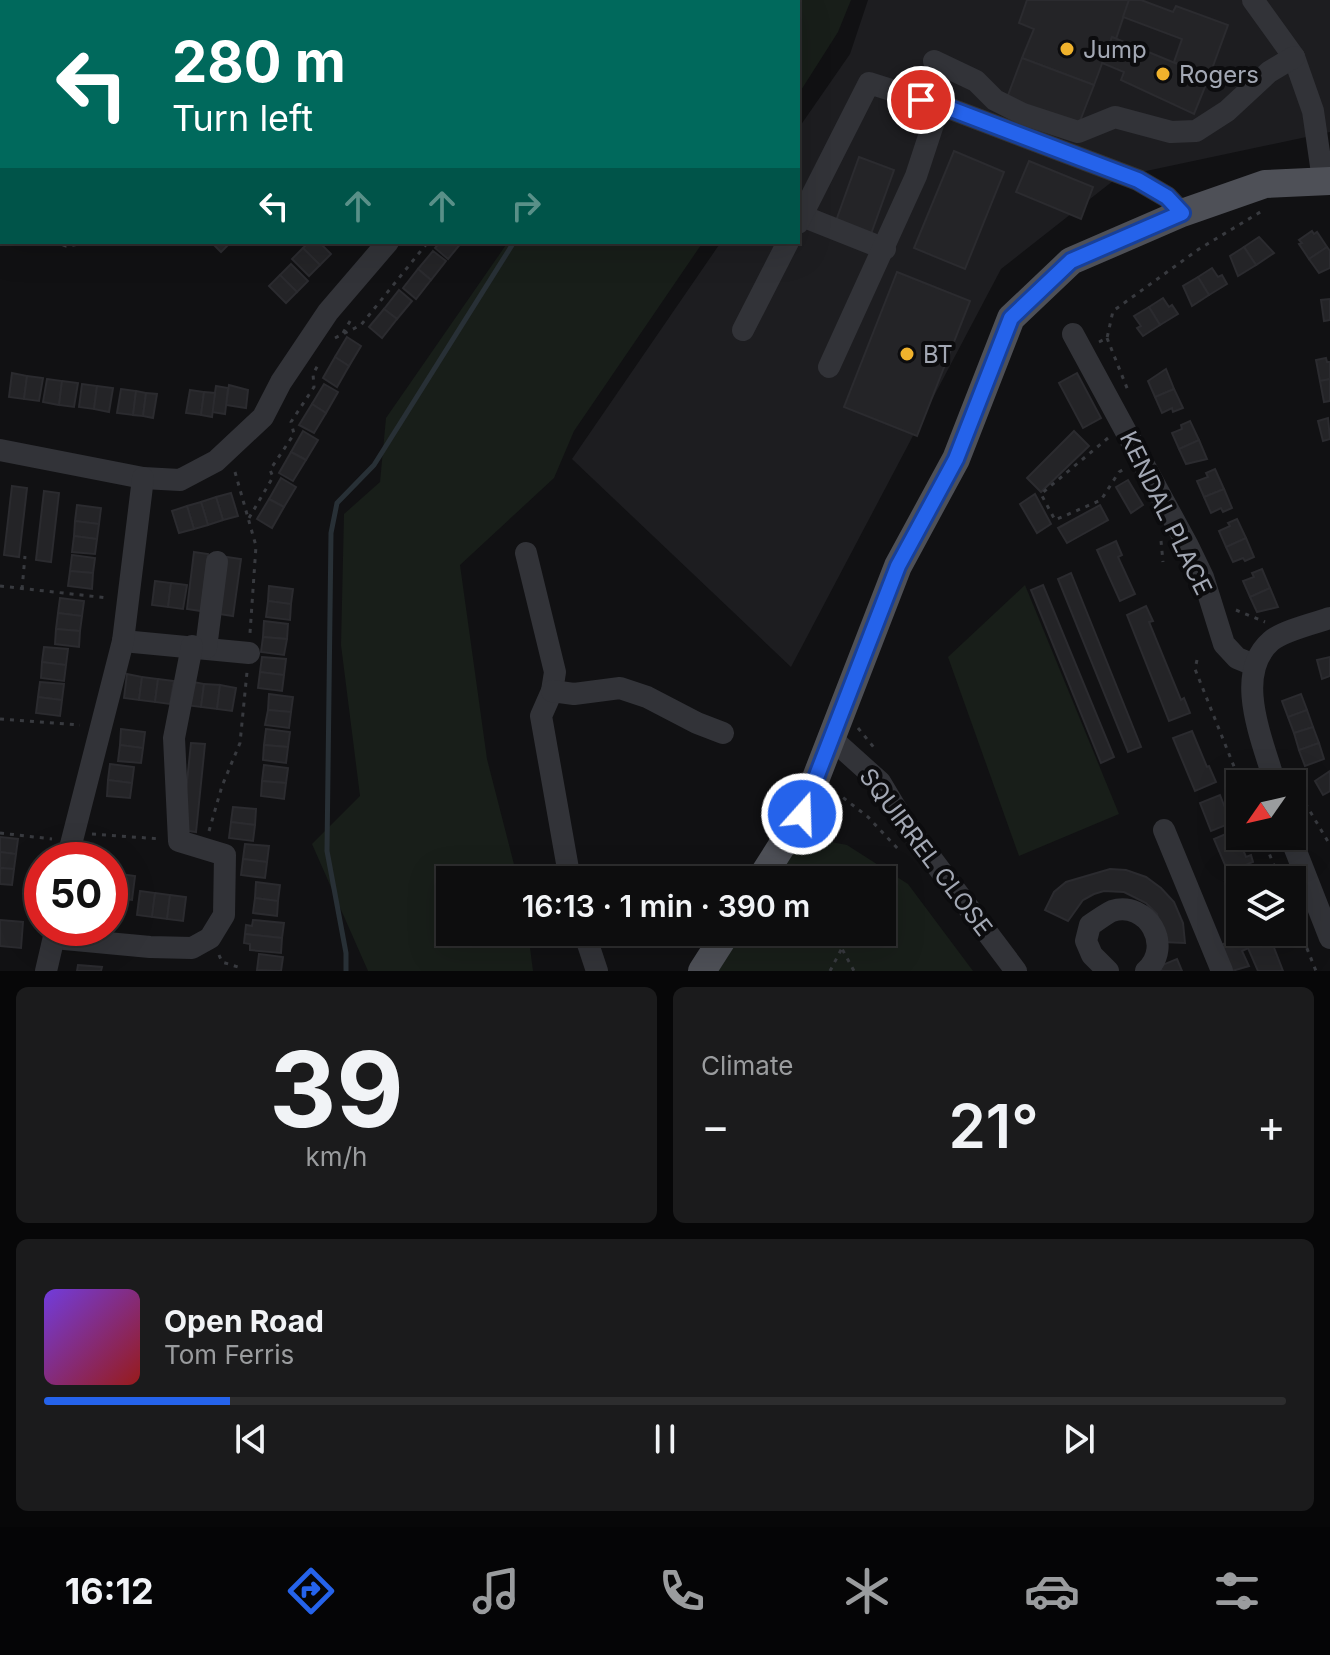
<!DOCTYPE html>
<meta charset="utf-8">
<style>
body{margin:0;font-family:Inter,sans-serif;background:#1b1b1c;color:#f1f3f6;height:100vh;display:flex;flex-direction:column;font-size:30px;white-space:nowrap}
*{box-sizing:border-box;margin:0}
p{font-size:26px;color:#9a9c9e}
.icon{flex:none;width:44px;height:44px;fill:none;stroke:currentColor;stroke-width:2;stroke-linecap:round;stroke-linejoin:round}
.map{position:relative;height:971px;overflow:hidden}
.sheet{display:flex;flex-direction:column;gap:16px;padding:16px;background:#070708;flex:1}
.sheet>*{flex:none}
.hud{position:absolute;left:0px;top:0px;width:800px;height:244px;box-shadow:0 8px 32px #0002,0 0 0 2px #2d2d2e;background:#00695c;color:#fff;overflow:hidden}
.needle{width:52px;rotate:236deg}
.fabs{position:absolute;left:1226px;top:770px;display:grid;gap:16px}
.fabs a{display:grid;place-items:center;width:80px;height:80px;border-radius:0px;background:#0d0d0e;box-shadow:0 8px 32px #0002,0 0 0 2px #2d2d2e;font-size:40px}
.speed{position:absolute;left:24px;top:842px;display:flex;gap:16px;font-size:40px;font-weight:700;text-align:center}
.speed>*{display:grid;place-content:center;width:104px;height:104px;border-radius:50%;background:#0d0d0e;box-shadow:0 8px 32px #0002,0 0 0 2px #2d2d2e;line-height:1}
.speed .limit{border:12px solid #d22;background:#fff;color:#111}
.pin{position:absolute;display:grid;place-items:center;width:68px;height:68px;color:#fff;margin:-34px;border:4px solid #fff;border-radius:50%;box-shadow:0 2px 8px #0007}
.me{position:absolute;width:88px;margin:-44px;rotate:20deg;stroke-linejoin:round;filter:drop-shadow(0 0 6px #0008)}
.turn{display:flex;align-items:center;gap:28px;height:168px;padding:0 40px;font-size:36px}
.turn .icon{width:104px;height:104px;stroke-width:2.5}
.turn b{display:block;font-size:56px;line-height:68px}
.lanes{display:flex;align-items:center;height:76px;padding:0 40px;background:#0003;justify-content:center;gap:40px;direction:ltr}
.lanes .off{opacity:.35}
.big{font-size:60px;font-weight:600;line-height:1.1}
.sheet .card{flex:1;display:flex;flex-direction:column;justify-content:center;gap:12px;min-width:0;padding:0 28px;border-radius:12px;background:#1b1b1c}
.sheet .dial{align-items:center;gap:0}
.dial b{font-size:104px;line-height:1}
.song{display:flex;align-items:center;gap:24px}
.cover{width:96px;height:96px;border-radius:12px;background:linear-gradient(135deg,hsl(260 70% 55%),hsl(0 70% 35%))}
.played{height:8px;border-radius:4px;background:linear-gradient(90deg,#2563eb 15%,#2d2d2e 15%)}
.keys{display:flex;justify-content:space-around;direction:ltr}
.heat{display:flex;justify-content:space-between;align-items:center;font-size:44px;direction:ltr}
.sheet .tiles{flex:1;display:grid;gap:16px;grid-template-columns:1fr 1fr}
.card:last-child{grid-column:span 2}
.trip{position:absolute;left:436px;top:866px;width:460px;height:80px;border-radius:0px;background:#0d0d0e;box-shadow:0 8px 32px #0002,0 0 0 2px #2d2d2e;font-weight:600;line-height:80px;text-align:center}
.tab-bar{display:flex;height:128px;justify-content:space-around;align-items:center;background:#050506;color:#9a9c9e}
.tab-bar .icon{width:56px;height:56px}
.tab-bar .selected{color:#2563eb}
.tab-bar b{font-size:36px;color:#f1f3f6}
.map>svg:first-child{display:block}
</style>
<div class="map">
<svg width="1330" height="971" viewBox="0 0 1330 971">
<rect width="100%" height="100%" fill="#111113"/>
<path fill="#1d1d20" d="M868,0H1330V132L1118,177L1001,269L791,667L572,459L721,242H798V129L850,54Z"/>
<g fill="#181e19">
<path d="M582,0H851L838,32L798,95V2Z"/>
<path d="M508,242H703L574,431L554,478L460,565L487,759L518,880H450V932H528L533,971H368L312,844L360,796L341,645L344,514L380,482L386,418Z"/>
<path d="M1025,585L1119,814L1019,856L948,657Z"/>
<path d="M804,837L847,845L908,884L973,971H716L743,932H882V880H776Z"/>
</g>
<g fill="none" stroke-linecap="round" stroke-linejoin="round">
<g stroke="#283036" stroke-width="5">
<path d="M678,2L679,0"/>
<path d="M346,971V953L327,851L331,533L337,503L374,465L514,242"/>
</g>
</g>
<g fill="#242427" stroke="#2b2b2f" stroke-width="2">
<path d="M1027,0H1129L1116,39L1112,37L1094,85L1022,58L1034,29L1019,23Z"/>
<path d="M1129,0H1141L1173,12L1176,6L1228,25L1209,77L1174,62L1182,39L1123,17Z"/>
<path d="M1112,37L1209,77L1194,114L1121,80L1124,72L1102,63Z"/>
<path d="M1022,58L1094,85L1078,126L1007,98Z"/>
<path d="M954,151L1004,172L965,269L914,248Z"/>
<path d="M859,157L894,170L871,234L836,221Z"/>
<path d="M1029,161L1093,187L1081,219L1016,192Z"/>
<path d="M1312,231L1314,234L1317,232L1327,247L1309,259L1299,244L1302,243L1299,240Z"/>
<path d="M1259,237L1274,253L1256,265L1244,247Z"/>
<path d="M211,242H231L221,252Z"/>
<path d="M309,242H319L331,254L320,265L303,248Z"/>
<path d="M440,242H462L448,259L435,248Z"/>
<path d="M1244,247L1256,265L1238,276L1230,256Z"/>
<path d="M1327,247L1330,251V268L1319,273L1309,259Z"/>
<path d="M303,248L320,265L309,276L292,259Z"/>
<path d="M433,251L446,261L431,280L418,269Z"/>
<path d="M291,264L308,281L297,292L280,275Z"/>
<path d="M1212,268L1218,277L1222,275L1227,284L1209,295L1198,277Z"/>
<path d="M418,269L431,280L416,299L403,288Z"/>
<path d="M897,272L970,301L917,436L844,407Z"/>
<path d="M280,275L297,292L286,303L269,286Z"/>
<path d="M1198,277L1209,295L1192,306L1183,286Z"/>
<path d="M399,290L412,301L397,319L384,309Z"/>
<path d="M1163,298L1169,307L1172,305L1178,314L1160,325L1149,307Z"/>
<path d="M1330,299V320L1324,321L1321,300Z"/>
<path d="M1149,307L1160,325L1143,336L1137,328L1141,326L1134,316Z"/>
<path d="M384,309L397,319L382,338L369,327Z"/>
<path d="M347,337L361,346L349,366L335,357Z"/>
<path d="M335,357L349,366L337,387L323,378Z"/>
<path d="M1326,358L1327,362H1330V379L1320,381L1316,360Z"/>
<path d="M1166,369L1174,389L1155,397L1148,381Z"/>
<path d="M12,373L27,376L24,399L9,397Z"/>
<path d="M1077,373L1101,418L1083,428L1059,383Z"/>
<path d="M27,376L43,378L39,401L24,399Z"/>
<path d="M47,379L62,381L59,405L43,402Z"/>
<path d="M1330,379V401L1324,402L1320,381Z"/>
<path d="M62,381L78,383L74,407L59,405Z"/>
<path d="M82,384L97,386L94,409L79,407Z"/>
<path d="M324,384L338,392L326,413L312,404Z"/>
<path d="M229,385L248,390L246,408L226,405Z"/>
<path d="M97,386L113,388L109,412L94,409Z"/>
<path d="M216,386L228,388L225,414L212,412Z"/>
<path d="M121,389L136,391L133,415L117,413Z"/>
<path d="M1174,389L1183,408L1173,412L1172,408L1162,413L1155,397Z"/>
<path d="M190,390L204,392L201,415L186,413Z"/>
<path d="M136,391L146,393L143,416L133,415Z"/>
<path d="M204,392L215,393L212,417L201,415Z"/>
<path d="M146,393L157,394L153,418L143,416Z"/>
<path d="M312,404L326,413L314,433L299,425Z"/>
<path d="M1328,418L1330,439L1323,441L1318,421Z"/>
<path d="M1190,421L1199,440L1179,449L1172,433L1182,429L1181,425Z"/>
<path d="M303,431L318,440L306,460L291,452Z"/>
<path d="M1074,431L1089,446L1041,492L1027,478Z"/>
<path d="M1199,440L1207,459L1186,464L1179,449Z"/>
<path d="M291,452L306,460L293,481L279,473Z"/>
<path d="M1215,469L1224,489L1204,497L1197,481L1208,477L1206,473Z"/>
<path d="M281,478L296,487L284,507L269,499Z"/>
<path d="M1128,480L1143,505L1131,513L1116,487Z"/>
<path d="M12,486L27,488L19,557L4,555Z"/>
<path d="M1224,489L1232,508L1223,512L1221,508L1211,513L1204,497Z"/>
<path d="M44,491L59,493L51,562L36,560Z"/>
<path d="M231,493L238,516L223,520L216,497Z"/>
<path d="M1035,494L1051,524L1037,533L1020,504Z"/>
<path d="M216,497L223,520L208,525L201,502Z"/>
<path d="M269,499L284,507L272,528L257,519Z"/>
<path d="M201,502L208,525L194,529L187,506Z"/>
<path d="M77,505L101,508L99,524L75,521Z"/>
<path d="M1100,505L1108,520L1067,543L1058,528Z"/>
<path d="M187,506L194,529L179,533L172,511Z"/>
<path d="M1237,519L1246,538L1226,547L1219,531L1230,526L1228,523Z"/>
<path d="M75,521L99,524L97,539L74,536Z"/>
<path d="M74,536L97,539L95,554L72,552Z"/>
<path d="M1246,538L1254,557L1245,561L1243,558L1233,562L1226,547Z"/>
<path d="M1116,541L1122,555L1118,557L1135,594L1120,601L1097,550Z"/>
<path d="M194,552L208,554L201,611L187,609Z"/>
<path d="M72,555L95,558L93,573L70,571Z"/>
<path d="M227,557L241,559L233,616L219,614Z"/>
<path d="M1262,569L1270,588L1250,597L1243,581L1254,577L1252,573Z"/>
<path d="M70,571L93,573L92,589L68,586Z"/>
<path d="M1071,573L1141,747L1128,752L1058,579Z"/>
<path d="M155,581L171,583L168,607L152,605Z"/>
<path d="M171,583L187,585L183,609L168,607Z"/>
<path d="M1043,585L1114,757L1101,763L1031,590Z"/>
<path d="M269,586L293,589L291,604L268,601Z"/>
<path d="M1270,588L1278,607L1257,612L1250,597Z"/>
<path d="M60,598L84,601L82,616L58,613Z"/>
<path d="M268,601L291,604L290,620L266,617Z"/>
<path d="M1146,606L1153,621L1149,622L1181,700L1184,698L1190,713L1169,721L1127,615Z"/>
<path d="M58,613L82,616L80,631L56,629Z"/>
<path d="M264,621L288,624L287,639L263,637Z"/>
<path d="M56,629L80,631L79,647L55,644Z"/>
<path d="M263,637L287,639L284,655L261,652Z"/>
<path d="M44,647L68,649L66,665L42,662Z"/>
<path d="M262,657L286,659L284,675L260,672Z"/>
<path d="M1330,657V676L1322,679L1317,660Z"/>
<path d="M42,662L66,665L64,681L41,678Z"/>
<path d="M260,672L284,675L282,691L258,688Z"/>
<path d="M127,674L142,677L139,700L124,698Z"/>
<path d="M142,677L158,679L155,702L139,700Z"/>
<path d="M158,679L174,681L170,704L155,702Z"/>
<path d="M188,681L204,684L201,707L185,705Z"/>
<path d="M40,682L64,684L62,700L38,697Z"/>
<path d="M204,684L220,685L217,709L201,707Z"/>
<path d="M220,685L236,688L232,711L217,709Z"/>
<path d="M269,694L293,697L291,712L268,710Z"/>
<path d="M1301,694L1307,710L1288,717L1282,701Z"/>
<path d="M38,697L62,700L60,716L36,713Z"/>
<path d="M268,710L291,712L289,728L265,725Z"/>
<path d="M1307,710L1313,727L1294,733L1288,717Z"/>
<path d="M1313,727L1319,743L1299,750L1294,733Z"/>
<path d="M121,729L145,732L143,748L120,745Z"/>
<path d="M266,729L290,732L288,747L264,745Z"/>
<path d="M1192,731L1207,767L1209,766L1216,782L1195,791L1173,738Z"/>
<path d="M191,743L205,744L196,832L182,830Z"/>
<path d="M1319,743L1324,759L1305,766L1299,750Z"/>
<path d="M120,745L143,748L141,763L118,761Z"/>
<path d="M264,745L288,747L286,763L263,760Z"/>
<path d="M110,764L134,767L132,783L108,780Z"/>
<path d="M264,765L288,768L286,783L262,781Z"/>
<path d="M1330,771V791L1323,795L1315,781Z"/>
<path d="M108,780L132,783L130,798L107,796Z"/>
<path d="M262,781L286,783L284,799L261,796Z"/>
<path d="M1220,795L1231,823L1211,831L1200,803Z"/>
<path d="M233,807L256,809L255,825L231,822Z"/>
<path d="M231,822L255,825L253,841L229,838Z"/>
<path d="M1235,830L1246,857L1251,855L1253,862L1228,872L1214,839Z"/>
<path d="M0,837L18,839L16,854L0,852Z"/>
<path d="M245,844L269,846L267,862L243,859Z"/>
<path d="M0,852L16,854L14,869L0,868Z"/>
<path d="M243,859L267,862L265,878L241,875Z"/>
<path d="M0,868L14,869L12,885L0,884Z"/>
<path d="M1110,869L1126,870L1146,877L1161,888L1174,902L1183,923L1185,943L1163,942L1157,914L1146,903L1124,892L1104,891L1094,894L1083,900L1068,921L1045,910L1054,892L1066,882Z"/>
<path d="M110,873L120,874L117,898L110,897Z"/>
<path d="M120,874L135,876L132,900L117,898Z"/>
<path d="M1234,878L1236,882L1240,881V922L1225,881Z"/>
<path d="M256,882L280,885L278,901L255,898Z"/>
<path d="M140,891L155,893L152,917L137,915Z"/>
<path d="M155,893L170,895L167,919L152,917Z"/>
<path d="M170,895L186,897L183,921L167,919Z"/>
<path d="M255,898L278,901L277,916L253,913Z"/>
<path d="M0,920L23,922L21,948L0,946Z"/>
<path d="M253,920L284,923L282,938L245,934L246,925L252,926Z"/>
<path d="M1250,932H1268L1283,971H1258L1248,948L1242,951L1249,966L1232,971L1221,945Z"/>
<path d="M245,934L282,938L281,953L250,950V944L244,943Z"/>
<path d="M259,954L283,957L281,971L257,970Z"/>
<path d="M1177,959L1182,971H1162L1160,966Z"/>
<path d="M78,965L102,967L101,971H77Z"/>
</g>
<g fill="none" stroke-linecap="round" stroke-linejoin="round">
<g stroke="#383a3f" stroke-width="3" stroke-dasharray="4 6" stroke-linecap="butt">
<path d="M199,0L200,2"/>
<path d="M416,0L418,2"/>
<path d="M0,234H2"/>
<path d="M22,242H30"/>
<path d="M53,242L66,246L96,242"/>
<path d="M343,333L353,316"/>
<path d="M335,338L361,325L428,242"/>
<path d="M1107,338L1129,393"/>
<path d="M1099,342L1107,338L1113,311L1199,249L1262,211"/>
<path d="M1108,438L1041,494L1055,520L1101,500L1119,472L1126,468"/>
<path d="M235,472L256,546L250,633"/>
<path d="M249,518L273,477L270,470L294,434L291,422L314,387L313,374L318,365"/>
<path d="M1161,541L1163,562"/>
<path d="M0,586L108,598"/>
<path d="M22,589L25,556"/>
<path d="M1236,610L1265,622"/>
<path d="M1197,660L1195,669L1241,784"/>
<path d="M0,719L80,725"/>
<path d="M858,728L876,750"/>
<path d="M1295,786L1330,845"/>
<path d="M834,798L841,796L868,817L900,851"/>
<path d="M209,831L222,786L240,743L247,672"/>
<path d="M0,833L52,839"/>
<path d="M92,834L161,839"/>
<path d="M1262,836L1280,880"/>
<path d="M1292,911L1316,971"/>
<path d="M833,932L854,971"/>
<path d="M219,955L222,962L238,967V971"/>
<path d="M830,971L842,948"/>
</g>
<g stroke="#323338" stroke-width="22">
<path d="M1253,0L1294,57L1313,111L1323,180"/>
<path d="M82,2L84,0"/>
<path d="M0,20H2"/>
<path d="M934,61L976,81L995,100L1023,114L1078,132L1115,117L1171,132L1196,131L1227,111L1269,72L1294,57"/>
<path d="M0,202H2"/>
<path d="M802,216L885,249"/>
<path d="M798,223L869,83L951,109L1138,180L1167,197L1182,213"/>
<path d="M743,330L788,242"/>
<path d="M1073,334L1188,546L1203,577L1224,644L1237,658L1254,665"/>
<path d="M829,367L916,176L939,106"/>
<path d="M0,450L143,478L180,480L216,461L263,417L281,382L328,312L388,242"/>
<path d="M526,553L555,672L552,691L541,716L570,880"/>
<path d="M123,641L249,653"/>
<path d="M206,648L217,562"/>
<path d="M552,691L574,694L620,688L647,697L697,723L723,733"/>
<path d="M831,738L880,782L904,822L1016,971"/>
<path d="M1275,784C1264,743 1232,675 1271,641C1282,631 1315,623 1330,618"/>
<path d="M1164,830L1222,971"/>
<path d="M1290,836L1330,938"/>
<path d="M67,860L123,641L143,478"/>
<path d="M584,932L597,971"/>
<path d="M54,938L150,947L192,948L210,938L224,915L225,855L179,841L174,738L192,646"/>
<path d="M46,971L56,928"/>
<path d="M1108,971L1092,955L1086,941L1090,925C1097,921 1105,914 1112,911C1147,900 1174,946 1146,971"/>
</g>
<g stroke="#4e5057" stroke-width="28">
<path d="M760,880L802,814L898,566L956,459L1011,318L1071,261L1182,213L1265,184L1330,181"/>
<path d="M702,971L727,932"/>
</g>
</g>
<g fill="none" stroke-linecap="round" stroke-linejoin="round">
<g stroke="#184099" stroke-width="20">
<path id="route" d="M802,814L898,566L956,459L1011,318L1071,261L1182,213L1167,197L1138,180L951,109L921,100"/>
</g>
<use href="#route" stroke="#2563eb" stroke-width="14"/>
</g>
<g fill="#f0b22c" stroke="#0c0c0e" stroke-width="3">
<circle cx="1067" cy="49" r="8"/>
<circle cx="1163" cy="74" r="8"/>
<circle cx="907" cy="354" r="8"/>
</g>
<g text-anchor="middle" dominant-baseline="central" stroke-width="8" stroke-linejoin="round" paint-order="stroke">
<g font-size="24" fill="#a3a8b4" stroke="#0c0c0e" text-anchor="start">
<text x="1083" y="49">Jump</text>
<text x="1179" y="74">Rogers</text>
<text x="923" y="354">BT</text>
</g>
<g font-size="24" fill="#a3a8b4" stroke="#0c0c0e">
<text transform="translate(1166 513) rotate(64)">KENDAL PLACE</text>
<text transform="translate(926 852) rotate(53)">SQUIRREL CLOSE</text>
</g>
</g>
</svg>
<div class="fabs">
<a><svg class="needle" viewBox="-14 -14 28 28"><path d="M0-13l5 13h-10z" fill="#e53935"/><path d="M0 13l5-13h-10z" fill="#9a9c9e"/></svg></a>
<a><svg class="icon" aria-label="layers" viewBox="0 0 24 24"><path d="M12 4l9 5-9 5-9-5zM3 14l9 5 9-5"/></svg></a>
</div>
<div class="speed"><div class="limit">50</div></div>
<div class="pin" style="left:921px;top:100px;background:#d93025"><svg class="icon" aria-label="arrive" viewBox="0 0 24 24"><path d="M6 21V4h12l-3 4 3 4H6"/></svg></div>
<svg class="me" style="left:802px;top:814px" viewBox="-20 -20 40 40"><circle r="17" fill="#2563eb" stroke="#fff" stroke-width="3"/><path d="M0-11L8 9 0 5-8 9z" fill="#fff"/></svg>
<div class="trip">16:13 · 1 min · 390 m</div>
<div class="hud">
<div class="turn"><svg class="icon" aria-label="left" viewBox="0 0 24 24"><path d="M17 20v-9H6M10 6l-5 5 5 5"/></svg><div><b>280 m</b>Turn left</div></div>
<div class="lanes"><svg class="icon" aria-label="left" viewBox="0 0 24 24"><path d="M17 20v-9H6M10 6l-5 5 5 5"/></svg><svg class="icon off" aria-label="ahead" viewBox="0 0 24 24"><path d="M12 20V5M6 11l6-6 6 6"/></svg><svg class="icon off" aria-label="ahead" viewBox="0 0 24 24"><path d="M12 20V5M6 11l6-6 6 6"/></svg><svg class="icon off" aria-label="right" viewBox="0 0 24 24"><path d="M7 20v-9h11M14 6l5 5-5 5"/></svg></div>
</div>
</div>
<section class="sheet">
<div class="tiles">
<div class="card dial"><b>39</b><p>km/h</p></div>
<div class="card"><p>Climate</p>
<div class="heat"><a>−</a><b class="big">21°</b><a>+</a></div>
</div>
<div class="card">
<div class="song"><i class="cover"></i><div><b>Open Road</b><p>Tom Ferris</p></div></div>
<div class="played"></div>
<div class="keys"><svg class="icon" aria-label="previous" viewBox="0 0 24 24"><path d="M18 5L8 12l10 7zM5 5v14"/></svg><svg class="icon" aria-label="pause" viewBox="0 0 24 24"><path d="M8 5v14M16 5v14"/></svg><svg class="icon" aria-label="next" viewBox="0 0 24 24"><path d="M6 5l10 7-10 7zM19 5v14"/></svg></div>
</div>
</div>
</section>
<nav class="tab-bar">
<b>16:12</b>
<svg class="icon selected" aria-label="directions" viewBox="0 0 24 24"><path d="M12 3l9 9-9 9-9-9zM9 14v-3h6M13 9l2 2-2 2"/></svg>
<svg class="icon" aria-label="music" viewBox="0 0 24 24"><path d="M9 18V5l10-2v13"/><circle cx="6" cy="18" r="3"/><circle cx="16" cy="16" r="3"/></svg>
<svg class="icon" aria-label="phone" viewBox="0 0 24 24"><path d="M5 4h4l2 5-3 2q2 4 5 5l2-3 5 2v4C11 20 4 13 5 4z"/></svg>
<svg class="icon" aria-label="climate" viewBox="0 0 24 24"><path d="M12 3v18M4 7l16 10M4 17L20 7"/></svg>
<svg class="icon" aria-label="car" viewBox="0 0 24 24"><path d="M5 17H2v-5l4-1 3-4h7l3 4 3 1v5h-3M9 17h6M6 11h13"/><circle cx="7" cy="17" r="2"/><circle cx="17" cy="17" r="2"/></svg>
<svg class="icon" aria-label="filters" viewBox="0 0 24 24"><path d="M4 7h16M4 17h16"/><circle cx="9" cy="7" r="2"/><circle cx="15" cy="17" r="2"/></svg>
</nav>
